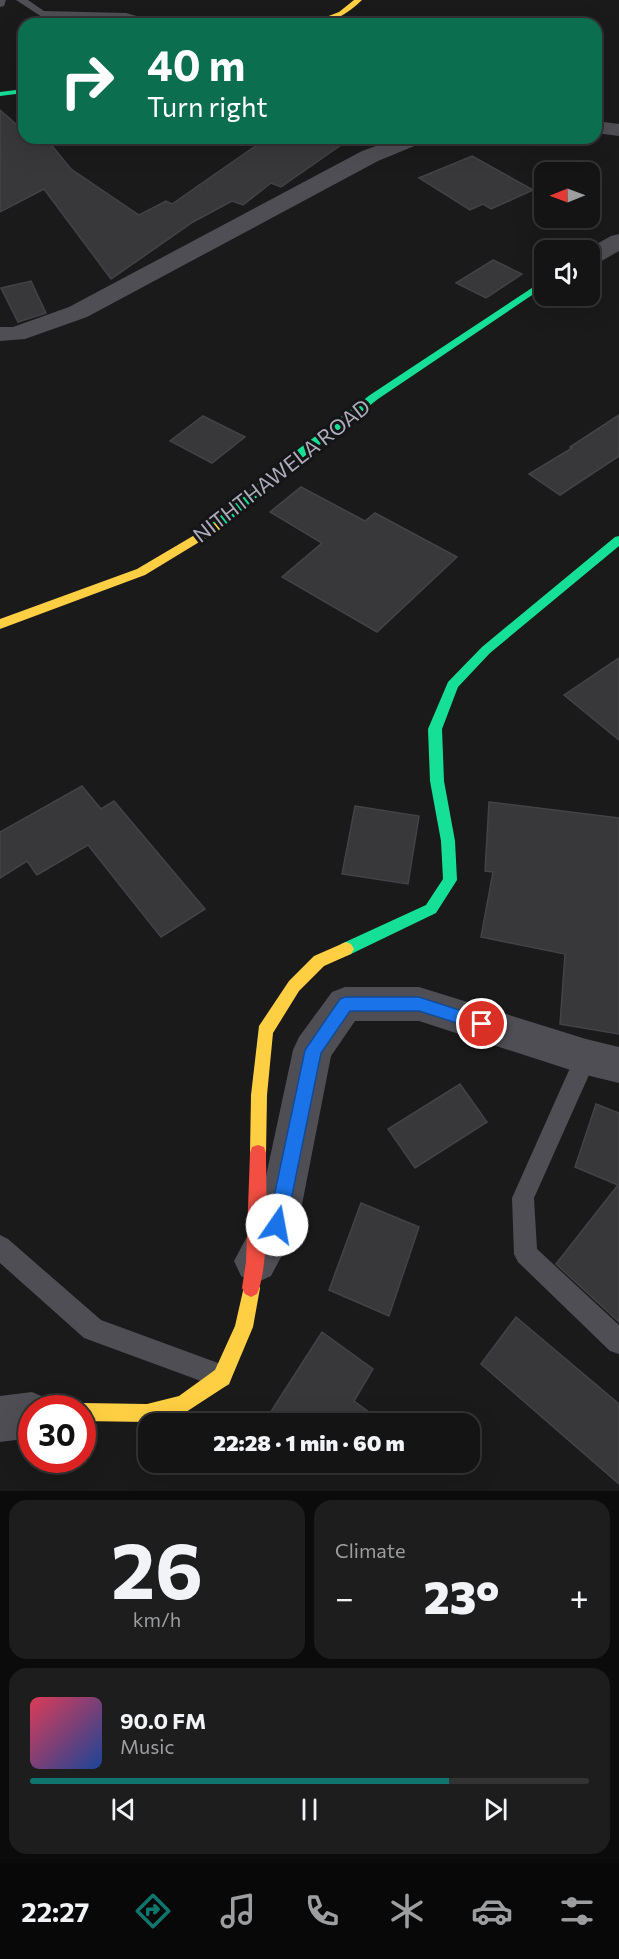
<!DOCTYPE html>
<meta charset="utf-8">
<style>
body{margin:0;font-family:Commissioner,sans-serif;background:#1d1d1d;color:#f1f3f6;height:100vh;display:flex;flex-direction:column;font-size:22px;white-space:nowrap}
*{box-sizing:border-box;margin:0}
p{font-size:20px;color:#9d9ea0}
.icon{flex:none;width:33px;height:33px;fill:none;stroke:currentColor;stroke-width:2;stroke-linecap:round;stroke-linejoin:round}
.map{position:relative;height:1491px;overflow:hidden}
.details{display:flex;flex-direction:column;gap:9px;padding:9px;background:#0b0b0b;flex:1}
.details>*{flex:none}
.hud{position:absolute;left:18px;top:18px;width:584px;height:126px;border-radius:18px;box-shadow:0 6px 24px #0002,0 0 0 2px #333334;background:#0b6e4f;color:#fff;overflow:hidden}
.needle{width:39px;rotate:269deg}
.buttons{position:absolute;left:534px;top:162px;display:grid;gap:12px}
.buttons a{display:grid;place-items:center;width:66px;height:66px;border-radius:12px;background:#141414;box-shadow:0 6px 24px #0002,0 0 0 2px #333334;font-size:30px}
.speed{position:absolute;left:18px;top:1395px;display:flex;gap:12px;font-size:30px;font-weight:700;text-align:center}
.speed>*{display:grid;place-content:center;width:78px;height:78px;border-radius:50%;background:#141414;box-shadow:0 6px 24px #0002,0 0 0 2px #333334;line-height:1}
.speed .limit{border:9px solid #d22;background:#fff;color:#111}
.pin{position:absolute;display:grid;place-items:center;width:51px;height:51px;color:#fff;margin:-26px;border:3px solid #fff;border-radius:50%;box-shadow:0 2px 6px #0007}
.me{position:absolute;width:66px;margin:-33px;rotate:12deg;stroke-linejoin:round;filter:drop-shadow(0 0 4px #0008)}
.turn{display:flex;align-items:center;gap:21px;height:126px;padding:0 30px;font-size:27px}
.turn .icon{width:78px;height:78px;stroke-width:2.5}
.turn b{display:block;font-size:42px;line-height:51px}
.big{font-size:45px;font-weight:800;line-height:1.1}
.details .tile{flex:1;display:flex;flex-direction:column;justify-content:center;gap:9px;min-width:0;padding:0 21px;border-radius:18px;background:#1d1d1d}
.details .dial{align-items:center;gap:0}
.dial b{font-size:78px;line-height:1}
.song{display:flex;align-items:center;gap:18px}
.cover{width:72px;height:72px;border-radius:9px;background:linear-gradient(135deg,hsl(350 70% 55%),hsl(220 70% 35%))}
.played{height:6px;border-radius:3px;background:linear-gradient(90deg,#0f766e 75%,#333334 75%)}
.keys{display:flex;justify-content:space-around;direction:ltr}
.heat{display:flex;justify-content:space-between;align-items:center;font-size:33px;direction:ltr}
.details .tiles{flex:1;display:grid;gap:9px;grid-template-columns:1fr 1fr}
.tile:last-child{grid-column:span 2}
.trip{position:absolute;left:138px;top:1413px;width:342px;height:60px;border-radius:18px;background:#141414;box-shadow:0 6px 24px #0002,0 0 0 2px #333334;font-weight:800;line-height:60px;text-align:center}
.tab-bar{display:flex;height:96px;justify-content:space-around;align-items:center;background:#080808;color:#9d9ea0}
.tab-bar .icon{width:42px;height:42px}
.tab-bar .current{color:#0f766e}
.tab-bar b{font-size:27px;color:#f1f3f6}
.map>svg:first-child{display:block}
</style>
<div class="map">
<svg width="619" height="1491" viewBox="0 0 619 1491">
<rect width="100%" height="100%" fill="#1a1a1b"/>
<g fill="#38383b" stroke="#434347" stroke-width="1.5">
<path d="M0,110L24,131V138H32L39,144L49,142L71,169L139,215L166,201L172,204L267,138H351L281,187L271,183L243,205L232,201L193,222L111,279L44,189L0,212Z"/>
<path d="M472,156L533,190L491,209L483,204L470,210L419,178Z"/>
<path d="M493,260L522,274L486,298L456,283Z"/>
<path d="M31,281L46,313L18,322L1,288Z"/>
<path d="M619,415V456L560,495L529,474L572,448L570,447Z"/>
<path d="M203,416L245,437L212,463L170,441Z"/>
<path d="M301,487L365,521L375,513L457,557L377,632L282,577L322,543L270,512Z"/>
<path d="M619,658V740L564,695Z"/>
<path d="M82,786L101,809L114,801L205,909L161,937L88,845L37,875L27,861L0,878V832Z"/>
<path d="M489,802L619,818V1034L560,1024L565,954L481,937L493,872L485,871Z"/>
<path d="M355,806L419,816L408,884L342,874Z"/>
<path d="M460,1084L487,1122L415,1168L388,1129Z"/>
<path d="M596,1104L619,1113V1322L556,1264L618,1185L575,1167Z"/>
<path d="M361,1203L419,1227L389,1316L329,1290Z"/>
<path d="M516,1317L619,1404V1484L481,1364Z"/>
<path d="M322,1332L373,1369L354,1401L380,1420L378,1424H279L268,1416Z"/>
</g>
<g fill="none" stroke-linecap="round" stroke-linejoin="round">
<g fill="#4f4e54" fill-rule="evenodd">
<path d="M0,0H6L4,6L0,7Z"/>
<path d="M16,0H28L44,11L126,13L165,24H147L126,19L42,17Z"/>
<path d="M586,1047L594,1050L597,1057L534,1198L537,1249L619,1325V1354L610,1351L518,1262L514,1254L512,1198L578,1050Z"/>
<path d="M0,1235L8,1239L101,1320L229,1367L232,1376L229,1385L220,1388L84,1338L0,1263Z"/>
</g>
<g fill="#4f4e54" fill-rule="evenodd">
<path d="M596,121L619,124V136L596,133Z"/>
<path d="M398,138H427L424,142L378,161L87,317L25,339L0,341V327H13L69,307L362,151Z"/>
<path d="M619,234V251L598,263L590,265V250H586L611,236Z"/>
<path d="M345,987H419L586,1039L619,1047V1083L586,1075L419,1021H355L331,1056L298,1225L271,1276L256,1283L241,1276L234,1261L257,1218L293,1050L299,1037L332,992Z"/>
<path d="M32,1392L48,1399L52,1408H32V1438L0,1442V1396Z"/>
</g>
<g fill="#16e098" fill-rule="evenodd">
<path d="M24,89V93L0,96V92Z"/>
<path d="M544,280V287L378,399L300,460L219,530H211L209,527L211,524L292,454L370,395Z"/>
<path d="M619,536V546L490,653L458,687L442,729L444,781L455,841L457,880L436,913L351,954L346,956L341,954L338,949L341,944L426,905L443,879L441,841L430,781L428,729L448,682L482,647L615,537Z"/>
</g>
<g fill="#ffcf43" fill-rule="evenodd">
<path d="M354,0H362C347,15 330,24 308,24L339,12Z"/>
<path d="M215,523L221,527L219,530L145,575L0,629V619L137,569Z"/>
<path d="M346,942L351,944L354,949L351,954L324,966L299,991L273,1033L267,1095L266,1153L264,1159L258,1161L252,1159L250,1153L251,1095L259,1026L289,981L314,956Z"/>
<path d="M251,1279L257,1282L260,1288L253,1327L229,1384L183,1414L147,1422L82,1421V1408H74L75,1405L82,1403L147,1404L179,1396L215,1370L235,1326L245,1282Z"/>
</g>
<path fill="#f24e42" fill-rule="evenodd" d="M258,1145L264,1147L266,1153C266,1189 270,1264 257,1294L251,1297L245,1294L242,1288L246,1262L250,1153L252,1147Z"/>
</g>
<path fill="#1a73e8" stroke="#114b97" stroke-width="1.5" d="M345,997H419L487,1019L490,1024L487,1029L482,1031L419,1011H350L321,1053L286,1225L283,1231L277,1233L271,1231L268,1225L305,1050L340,999Z"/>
<g text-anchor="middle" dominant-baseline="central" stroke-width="6" stroke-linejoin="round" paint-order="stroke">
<g font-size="21" fill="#acacbc" stroke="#151417">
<text transform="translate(281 470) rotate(-38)">NITHTHAWELA ROAD</text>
</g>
</g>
</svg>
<div class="buttons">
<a><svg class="needle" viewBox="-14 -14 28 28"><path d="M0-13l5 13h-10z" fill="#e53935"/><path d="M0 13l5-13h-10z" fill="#9d9ea0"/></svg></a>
<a><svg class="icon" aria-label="sound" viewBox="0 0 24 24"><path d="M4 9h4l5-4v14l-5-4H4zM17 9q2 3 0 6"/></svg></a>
</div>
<div class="speed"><div class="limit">30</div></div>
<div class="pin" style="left:482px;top:1024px;background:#d93025"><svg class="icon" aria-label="arrive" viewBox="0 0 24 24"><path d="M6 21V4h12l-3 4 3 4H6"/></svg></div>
<svg class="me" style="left:277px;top:1225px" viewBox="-20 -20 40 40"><circle r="19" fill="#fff"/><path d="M0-13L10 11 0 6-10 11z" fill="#1a73e8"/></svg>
<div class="trip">22:28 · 1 min · 60 m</div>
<div class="hud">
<div class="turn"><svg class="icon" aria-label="right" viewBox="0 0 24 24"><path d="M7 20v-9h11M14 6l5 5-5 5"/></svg><div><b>40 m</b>Turn right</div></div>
</div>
</div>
<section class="details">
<div class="tiles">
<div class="tile dial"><b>26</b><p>km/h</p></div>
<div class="tile"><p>Climate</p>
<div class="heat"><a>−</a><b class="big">23°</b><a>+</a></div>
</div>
<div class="tile">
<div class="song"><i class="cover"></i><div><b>90.0 FM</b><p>Music</p></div></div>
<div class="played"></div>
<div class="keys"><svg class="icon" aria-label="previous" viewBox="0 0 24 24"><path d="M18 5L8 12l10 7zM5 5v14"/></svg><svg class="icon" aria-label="pause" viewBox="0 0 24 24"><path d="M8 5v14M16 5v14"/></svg><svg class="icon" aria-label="next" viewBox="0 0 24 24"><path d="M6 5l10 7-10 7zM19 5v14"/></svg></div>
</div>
</div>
</section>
<nav class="tab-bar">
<b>22:27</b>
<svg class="icon current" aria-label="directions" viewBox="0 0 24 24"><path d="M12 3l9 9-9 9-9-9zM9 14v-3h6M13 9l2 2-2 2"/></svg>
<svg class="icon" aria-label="music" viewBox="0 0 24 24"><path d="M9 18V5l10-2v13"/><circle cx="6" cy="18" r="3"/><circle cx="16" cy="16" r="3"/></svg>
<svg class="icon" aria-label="phone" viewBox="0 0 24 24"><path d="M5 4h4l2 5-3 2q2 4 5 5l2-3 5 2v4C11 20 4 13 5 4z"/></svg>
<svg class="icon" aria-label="climate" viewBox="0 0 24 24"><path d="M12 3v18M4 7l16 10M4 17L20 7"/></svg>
<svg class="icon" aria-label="car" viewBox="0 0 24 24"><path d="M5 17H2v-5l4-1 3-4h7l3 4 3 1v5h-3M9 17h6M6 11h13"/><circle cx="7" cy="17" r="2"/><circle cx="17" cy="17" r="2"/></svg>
<svg class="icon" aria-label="filters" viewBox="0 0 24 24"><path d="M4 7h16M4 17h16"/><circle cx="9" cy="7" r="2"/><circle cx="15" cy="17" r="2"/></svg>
</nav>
